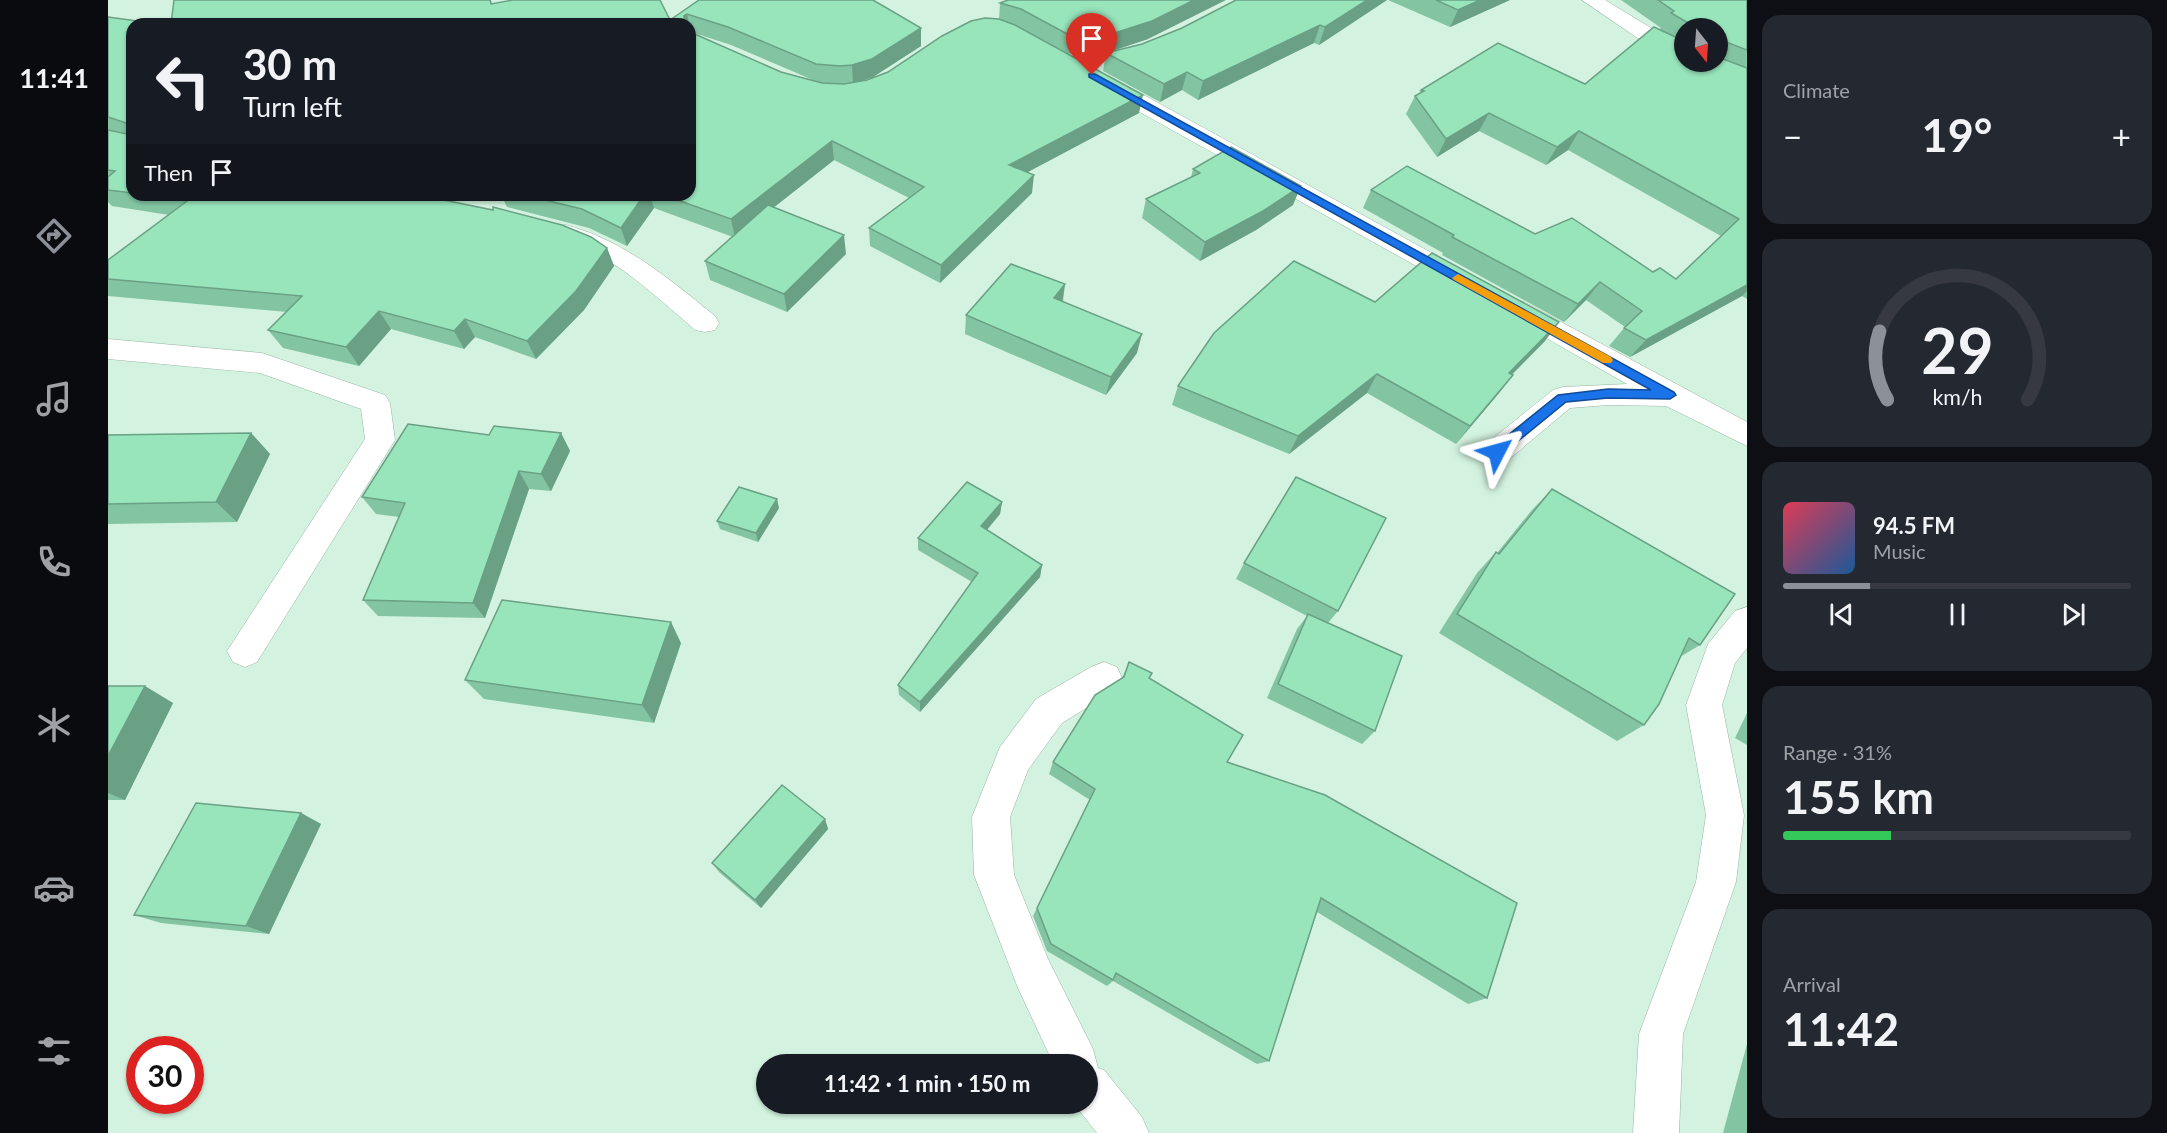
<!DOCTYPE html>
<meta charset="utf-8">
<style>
body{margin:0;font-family:Lato,sans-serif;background:#242831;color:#f1f3f6;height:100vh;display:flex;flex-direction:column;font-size:22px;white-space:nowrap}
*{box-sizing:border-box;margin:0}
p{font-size:20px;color:#9ea1a6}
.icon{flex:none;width:33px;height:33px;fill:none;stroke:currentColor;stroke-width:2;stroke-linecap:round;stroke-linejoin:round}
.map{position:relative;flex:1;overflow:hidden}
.sheet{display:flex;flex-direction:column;gap:15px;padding:15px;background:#0d0f14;width:420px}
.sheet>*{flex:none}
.banner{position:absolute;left:18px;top:18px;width:570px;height:183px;border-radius:18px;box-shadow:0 2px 4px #0004;background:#171b24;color:#f1f3f6;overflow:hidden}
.needle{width:39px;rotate:163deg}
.tools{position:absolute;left:1566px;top:18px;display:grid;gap:12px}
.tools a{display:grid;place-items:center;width:54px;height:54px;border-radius:50%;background:#171b24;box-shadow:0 2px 4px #0004;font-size:30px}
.speed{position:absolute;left:18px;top:1036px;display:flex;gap:12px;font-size:30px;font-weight:700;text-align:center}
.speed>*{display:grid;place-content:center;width:78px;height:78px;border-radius:50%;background:#171b24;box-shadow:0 2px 4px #0004;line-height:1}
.speed .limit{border:9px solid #d22;background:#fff;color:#111}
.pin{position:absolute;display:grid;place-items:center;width:51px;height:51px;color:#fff;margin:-62px -26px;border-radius:50% 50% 50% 0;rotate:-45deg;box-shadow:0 0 6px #0007}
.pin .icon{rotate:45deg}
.me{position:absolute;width:66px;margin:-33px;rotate:51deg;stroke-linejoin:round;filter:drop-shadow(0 0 4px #0008)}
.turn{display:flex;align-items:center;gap:21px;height:126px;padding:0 18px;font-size:27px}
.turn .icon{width:78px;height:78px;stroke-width:2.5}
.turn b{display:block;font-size:42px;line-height:51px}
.then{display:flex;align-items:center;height:57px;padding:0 18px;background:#0003;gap:12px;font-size:22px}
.big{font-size:45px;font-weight:700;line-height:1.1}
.sheet .tile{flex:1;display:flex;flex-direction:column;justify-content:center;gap:9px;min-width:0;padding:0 21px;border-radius:18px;background:#242831}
.sheet .dial{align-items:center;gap:0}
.dial svg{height:156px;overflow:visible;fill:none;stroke:#363941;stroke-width:7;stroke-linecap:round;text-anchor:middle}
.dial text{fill:#f1f3f6;stroke:none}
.song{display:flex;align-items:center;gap:18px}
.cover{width:72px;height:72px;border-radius:9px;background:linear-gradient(135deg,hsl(350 70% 55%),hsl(210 70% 35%))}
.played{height:6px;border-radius:3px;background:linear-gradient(90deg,#8c9099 25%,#363941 25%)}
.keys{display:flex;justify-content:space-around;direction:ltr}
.heat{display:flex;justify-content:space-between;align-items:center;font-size:33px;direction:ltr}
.charge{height:9px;border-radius:4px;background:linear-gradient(90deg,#34c759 31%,#363941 0)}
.trip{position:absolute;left:648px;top:1054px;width:342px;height:60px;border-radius:30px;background:#171b24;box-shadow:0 2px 4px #0004;font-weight:700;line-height:60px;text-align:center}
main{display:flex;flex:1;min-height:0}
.menu{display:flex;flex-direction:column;width:108px;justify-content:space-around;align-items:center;background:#090b0e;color:#9ea1a6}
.menu .icon{width:42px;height:42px}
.menu .on{color:#8c9099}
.menu b{font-size:27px;color:#f1f3f6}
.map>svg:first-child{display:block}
</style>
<main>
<nav class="menu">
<b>11:41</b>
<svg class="icon on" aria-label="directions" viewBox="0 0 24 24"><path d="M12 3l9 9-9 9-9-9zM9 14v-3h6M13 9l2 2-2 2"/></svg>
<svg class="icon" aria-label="music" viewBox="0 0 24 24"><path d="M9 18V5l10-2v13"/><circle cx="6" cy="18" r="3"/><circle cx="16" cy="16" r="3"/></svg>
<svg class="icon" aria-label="phone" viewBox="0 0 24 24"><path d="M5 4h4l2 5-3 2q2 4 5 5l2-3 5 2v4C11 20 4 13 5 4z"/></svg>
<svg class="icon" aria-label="climate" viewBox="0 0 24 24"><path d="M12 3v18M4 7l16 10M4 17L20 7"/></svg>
<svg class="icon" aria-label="car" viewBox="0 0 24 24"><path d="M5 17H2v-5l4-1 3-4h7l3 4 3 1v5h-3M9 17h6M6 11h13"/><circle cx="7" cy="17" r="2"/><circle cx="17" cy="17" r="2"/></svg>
<svg class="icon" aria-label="filters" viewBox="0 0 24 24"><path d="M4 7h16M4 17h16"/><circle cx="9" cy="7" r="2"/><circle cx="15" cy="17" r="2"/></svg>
</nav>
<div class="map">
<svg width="1639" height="1133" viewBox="0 0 1639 1133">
<rect width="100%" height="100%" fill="#d3f3e0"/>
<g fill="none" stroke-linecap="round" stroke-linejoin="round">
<g stroke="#97b5a3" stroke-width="1">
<g id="minor">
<path d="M1474,0H1497L1576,48V62H1579L1569,60L1528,37Z"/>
<path d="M993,75L1001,76L1364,275L1368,281L1364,287L1355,290L1346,287L985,86L982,81L985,76Z"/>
<path d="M458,225C517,241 560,278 607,316L611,323L607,330L597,332L587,330C556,303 526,275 491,255C478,248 453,245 445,233L449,227Z"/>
<path d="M1406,299L1416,302L1639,422V446L1558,406L1500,405L1462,408L1400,460L1389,464L1378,460L1374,452L1378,444L1445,390L1455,387L1519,384L1396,314L1393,308L1396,302Z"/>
<path d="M0,339L154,353L277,395L282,403L287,440L149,662L137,667L125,662L119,651L257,439L253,409L152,373L0,359Z"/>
<path d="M1639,607V648L1627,663L1614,705L1636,815L1628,882L1575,1034L1571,1133H1525L1531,1034L1588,882L1598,815L1578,705L1600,644L1627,611Z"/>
<path d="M996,662L1009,667L1014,678L1009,689L954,723L920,770L902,817L906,875L940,959L985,1049L990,1068L996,1070L1034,1117L1041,1133H989L966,1104H980V1065H946L910,988L866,875L864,817L892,747L928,699L983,667Z"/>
</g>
</g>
<use href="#minor" fill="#fff" fill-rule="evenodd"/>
</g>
<g fill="#83c5a2" fill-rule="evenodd">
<path d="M383,0L384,4L562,20L591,0L813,28V46L765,77L752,81L759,80L780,72L891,19L892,3L1040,39L995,54L975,56L959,53L911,27L907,26L1031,113L920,172L924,193L832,283L762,246L761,228L801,198L726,160L666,207L738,254L679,312L602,280L597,261L625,237L546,208L519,246L481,228L399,207L393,195H582V24H63ZM583,32L623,45L705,80L673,72Z"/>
<path d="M1279,0L1211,45L1206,43L1090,100L1074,90L1052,102L995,71L998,53L1034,44L1074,28Z"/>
<path d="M1280,0H1402L1342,27Z"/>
<path d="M1513,0H1639V299L1634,296L1522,357L1501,346L1517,327L1478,300L1456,322L1334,255L1335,253L1255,208L1263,190L1427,234L1545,272L1568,279L1613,236L1460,150L1438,165L1371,131L1329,157L1298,114L1307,96L1311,94L1313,90L1477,84L1553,28ZM1576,28H1610V62H1576Z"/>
<path d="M0,17L24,24V195H311L499,248L506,266L476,310L428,359L367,337L356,349L283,329L251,366L175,348L160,330L179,312L0,296V260L61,215L4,206L0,202Z"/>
<path d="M1085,169L1185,205L1148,230L1092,261L1034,218L1038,199L1083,177Z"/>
<path d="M957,284L955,302L1029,353L998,395L857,334L858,315Z"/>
<path d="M1267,302L1437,341L1404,375H1405L1391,393L1348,444L1259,393L1181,454L1064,405L1070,386Z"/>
<path d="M143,433L162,454L129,522L0,524V435Z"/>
<path d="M453,433L462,451L443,491L421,489L377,618L270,616L255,600L291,517L268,514L254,497L381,435Z"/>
<path d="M1444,489L1592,645L1572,657L1536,725L1509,741L1331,633L1369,573L1388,552L1389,553L1424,510Z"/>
<path d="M894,502L892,514L879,530L934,565L932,577L812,712L791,695L790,685L864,582L810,550V538Z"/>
<path d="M671,508L650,542L612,529L609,521Z"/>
<path d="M1136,563L1230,611L1220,623L1267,731L1254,744L1159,698L1189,629L1199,616L1128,579Z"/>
<path d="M573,643L546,723L376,699L357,680Z"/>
<path d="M1021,662L1041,678L1119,762L1379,998L1360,1004L1209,912L1161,1061L1149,1064L1005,981L999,986L939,951L925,916L982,800L941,774L945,762L1014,678Z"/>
<path d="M0,686L65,703L17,800H0Z"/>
<path d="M1639,713V745L1627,738Z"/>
<path d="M193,813L213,824L161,934L53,923L26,915Z"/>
<path d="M717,819L720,829L653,908L611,872L604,863Z"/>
<path d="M1639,1044V1133H1615Z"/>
</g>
<g fill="#6aa084">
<path d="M1086,0H1118L1040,39L995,54L997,36Z"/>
<path d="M1259,0H1279L1211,45L1217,27Z"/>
<path d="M1372,0H1402L1342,27L1350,10Z"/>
<path d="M579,14L581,24H576V16Z"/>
<path d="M1212,25L1206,43L1090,100L1095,81Z"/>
<path d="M813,28V46L765,77L745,84L744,65Z"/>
<path d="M1079,72L1074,90L1052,102L1056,84Z"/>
<path d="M1035,95L1031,113L899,183L901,165Z"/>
<path d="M1381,113L1371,131L1329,157L1338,139Z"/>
<path d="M1471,131L1460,150L1438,165L1449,147Z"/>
<path d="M724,141L726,160L627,238L623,219Z"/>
<path d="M926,175L924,193L832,283L833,265Z"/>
<path d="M1193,186L1185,205L1148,230L1092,261L1097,242Z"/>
<path d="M536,195H542L546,208L519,246L513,228Z"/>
<path d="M736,235L738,254L679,312L676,294Z"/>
<path d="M499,248L506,266L476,310L428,359L419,341Z"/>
<path d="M1492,282L1478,300L1456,322L1470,304Z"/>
<path d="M957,284L954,303L946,298Z"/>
<path d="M1639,285V291L1634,296L1522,357L1538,340Z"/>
<path d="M271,311L283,329L251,366L238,347Z"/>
<path d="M357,319L367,337L356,349L346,331Z"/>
<path d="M1451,322L1437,341L1387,391L1401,373Z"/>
<path d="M1034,334L1029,353L998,395L1003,377Z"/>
<path d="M1269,374L1259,393L1181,454L1190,436Z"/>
<path d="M1405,375L1391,393L1348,444L1362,426Z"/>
<path d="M143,433L162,454L129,522L108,502Z"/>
<path d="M453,433L462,451L443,491L433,474Z"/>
<path d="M411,471L421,489L377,618L365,603Z"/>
<path d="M669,499L671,508L650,542L648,533Z"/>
<path d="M894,502L892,514L872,538L873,526Z"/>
<path d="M934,565L932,577L812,712V702Z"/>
<path d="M563,622L573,643L546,723L534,705Z"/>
<path d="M37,686L65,703L17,800L0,793V756Z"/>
<path d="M193,813L213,824L161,934L138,926Z"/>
<path d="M717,819L720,829L653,908L647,900Z"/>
</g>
<g fill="#98e5bc" stroke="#6aa084" stroke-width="1.5">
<path d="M66,0H382L383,4L405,0H552L562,20L591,0H765L813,28L764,59L744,65L732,66L708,64L620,27L579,14L576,16V24H63Z"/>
<path d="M900,0H1086L1044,21L997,36L977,38L961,35L913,9L892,3Z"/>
<path d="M1128,0H1259L1217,27L1212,25L1095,81L1079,72L1056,84L998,53L1034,44L1074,28Z"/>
<path d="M1328,0H1372L1350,10Z"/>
<path d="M1550,0H1639V50L1618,42H1610V28H1589L1563,13L1566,11Z"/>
<path d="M0,17L51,24H24V122L21,124L0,117Z"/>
<path d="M877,18L891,19L907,25L1035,95L901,165L926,175L833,265L761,228L816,187L724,141L623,219L555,195H582V32L673,72L714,83L736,84L759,80L780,72L834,36L863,21Z"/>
<path d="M1546,27L1576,41V62H1610V57L1639,68V285L1538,340L1516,328L1534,311L1492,282L1470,304L1344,237L1346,235L1263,190L1299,166L1427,234L1464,218L1545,272L1552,268L1568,279L1631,219L1471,131L1449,147L1381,113L1338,139L1307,96L1316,91L1313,90L1390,43L1477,84Z"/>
<path d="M0,130L24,135V193L0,190V177L7,171L0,170Z"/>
<path d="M1123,147L1193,186L1155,211L1097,242L1038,199L1092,173L1085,169Z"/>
<path d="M36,195H311L385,210V207L454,225L483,237L499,248L468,291L419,341L357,319L346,331L271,311L238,347L160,330L194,296L0,279V260L79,201Z"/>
<path d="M416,195H536L513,228L474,209Z"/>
<path d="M660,205L736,235L676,294L597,261Z"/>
<path d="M1324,253L1451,322L1401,373L1405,375L1362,426L1269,374L1190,436L1070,386L1106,333L1186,261L1267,302Z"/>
<path d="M903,264L957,284L946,298L1034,334L1003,377L858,315Z"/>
<path d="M300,424L381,435L386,426L453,433L433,474L411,471L365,603L255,600L297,503L254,497Z"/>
<path d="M143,433L108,502L0,504V435Z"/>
<path d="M1188,477L1278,518L1230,611L1136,563Z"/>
<path d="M859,482L894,502L873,526L934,565L812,702L790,685L870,573L810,538Z"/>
<path d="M631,487L669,499L648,533L609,521Z"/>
<path d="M1444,489L1627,594L1592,645L1581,638L1551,704L1536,725L1349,614L1388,552L1391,554Z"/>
<path d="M394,600L563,622L534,705L357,680Z"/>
<path d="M1200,614L1294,656L1267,731L1170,684Z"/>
<path d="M1021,662L1044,673L1041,678L1135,735L1119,762L1217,795L1409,903L1379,998L1213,898L1161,1061L1008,973L1005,980L943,944L929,908L987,789L945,762L987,695L1016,677Z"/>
<path d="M0,686H37L0,756Z"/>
<path d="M674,785L717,819L647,900L604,863Z"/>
<path d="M88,803L193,813L138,926L26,915Z"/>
</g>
<path fill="#1a73e8" stroke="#114b97" stroke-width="1.5" d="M981,74H987L1566,392L1568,395L1562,399L1500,398L1458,402L1393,455H1384L1382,452L1384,448L1450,395L1500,389L1543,390L981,77Z"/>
<path fill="#f59e0b" d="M1350,274L1503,357L1505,360L1503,363H1495L1346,280L1344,278Z"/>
</svg>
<div class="tools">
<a><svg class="needle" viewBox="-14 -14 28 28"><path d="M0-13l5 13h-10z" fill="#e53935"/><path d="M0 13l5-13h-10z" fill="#9ea1a6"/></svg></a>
</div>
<div class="speed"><div class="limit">30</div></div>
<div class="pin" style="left:984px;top:75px;background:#d93025"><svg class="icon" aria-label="arrive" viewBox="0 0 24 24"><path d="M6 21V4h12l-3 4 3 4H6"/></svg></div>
<svg class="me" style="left:1389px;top:452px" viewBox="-20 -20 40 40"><path d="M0-17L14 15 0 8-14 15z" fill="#1a73e8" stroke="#fff" stroke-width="4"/></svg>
<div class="trip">11:42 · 1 min · 150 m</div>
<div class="banner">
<div class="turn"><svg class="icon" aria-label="left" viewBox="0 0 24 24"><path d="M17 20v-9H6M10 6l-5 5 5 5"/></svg><div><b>30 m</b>Turn left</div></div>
<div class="then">Then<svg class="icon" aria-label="arrive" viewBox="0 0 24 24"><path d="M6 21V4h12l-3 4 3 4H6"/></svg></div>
</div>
</div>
<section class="sheet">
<div class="tile"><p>Climate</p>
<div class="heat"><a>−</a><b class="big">19°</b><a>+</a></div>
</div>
<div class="tile dial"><svg viewBox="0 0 100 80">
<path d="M14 69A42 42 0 1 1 86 69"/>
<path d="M14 69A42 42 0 0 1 10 34" stroke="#8c9099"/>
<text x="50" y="56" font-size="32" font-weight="700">29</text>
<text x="50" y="72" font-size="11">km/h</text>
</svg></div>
<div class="tile">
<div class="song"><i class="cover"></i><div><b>94.5 FM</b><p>Music</p></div></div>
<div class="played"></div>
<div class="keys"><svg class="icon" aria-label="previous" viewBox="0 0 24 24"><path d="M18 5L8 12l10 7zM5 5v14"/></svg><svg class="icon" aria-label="pause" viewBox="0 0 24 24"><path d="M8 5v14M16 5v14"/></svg><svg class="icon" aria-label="next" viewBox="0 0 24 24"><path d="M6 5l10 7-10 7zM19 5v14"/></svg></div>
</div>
<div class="tile"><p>Range · 31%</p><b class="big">155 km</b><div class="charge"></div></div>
<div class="tile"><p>Arrival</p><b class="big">11:42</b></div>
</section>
</main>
